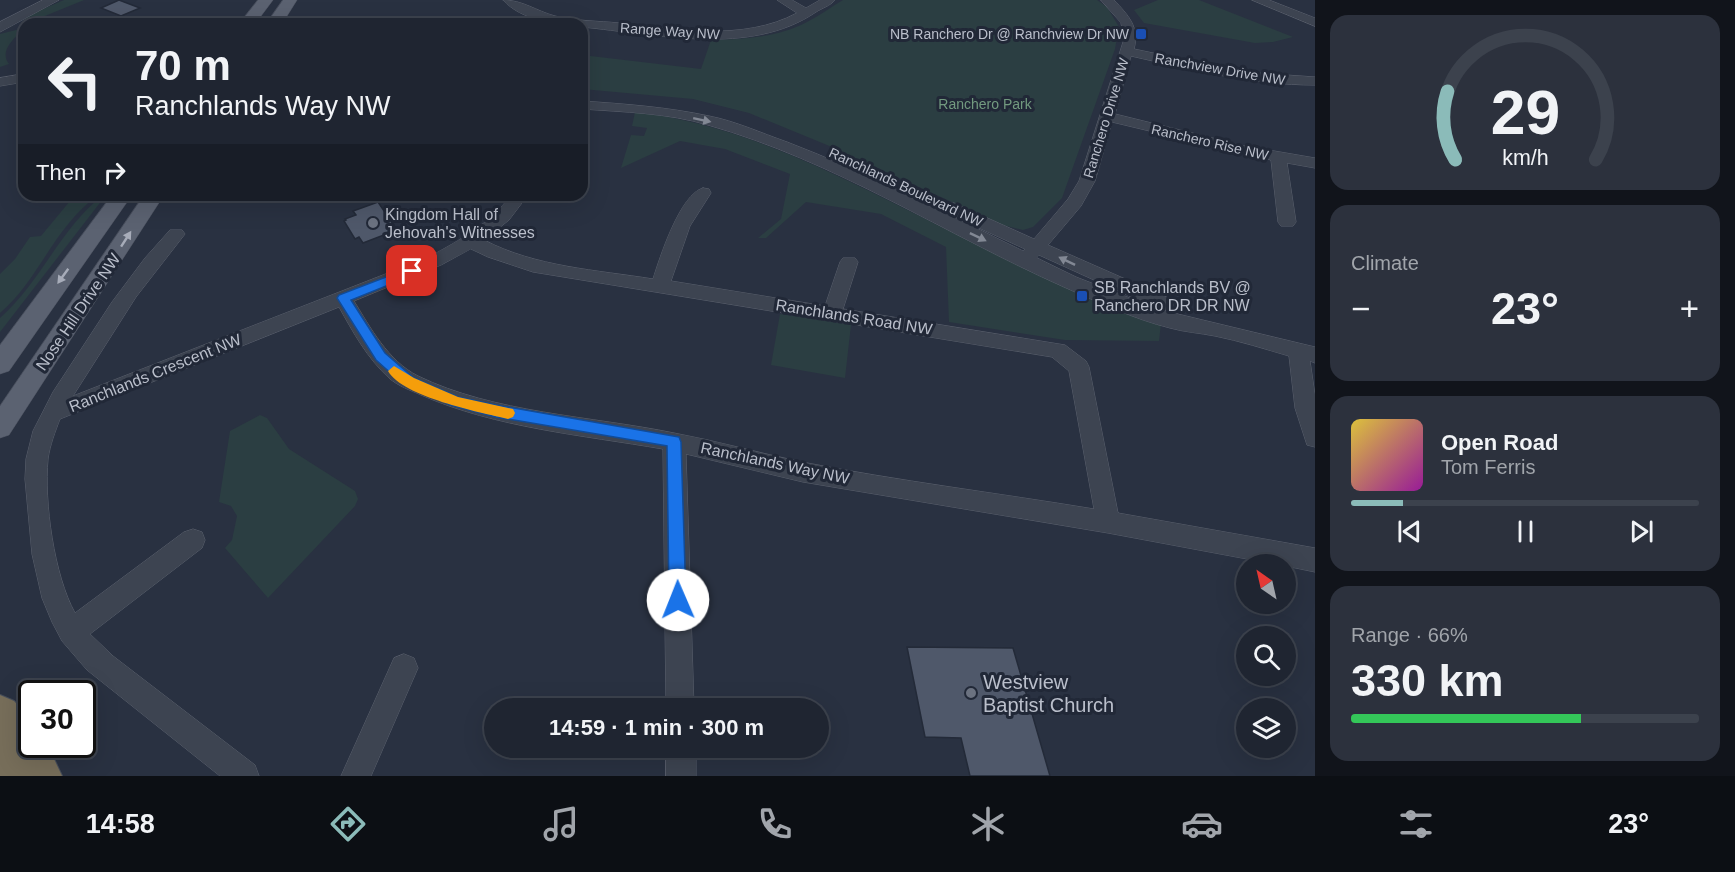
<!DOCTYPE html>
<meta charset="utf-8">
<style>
body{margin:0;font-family:Arial,sans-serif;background:#2c313d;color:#f1f3f6;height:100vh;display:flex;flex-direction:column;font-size:22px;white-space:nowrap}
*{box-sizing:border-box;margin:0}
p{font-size:20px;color:#a1a5ab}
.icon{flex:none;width:33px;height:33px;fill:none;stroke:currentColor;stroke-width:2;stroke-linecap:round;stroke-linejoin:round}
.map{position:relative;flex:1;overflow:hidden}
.side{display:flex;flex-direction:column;gap:15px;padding:15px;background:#11141b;width:420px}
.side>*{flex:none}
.banner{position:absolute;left:18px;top:18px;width:570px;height:183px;border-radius:18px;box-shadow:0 6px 24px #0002,0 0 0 2px #3c424d;background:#1f2531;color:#f1f3f6;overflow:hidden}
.needle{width:39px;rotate:326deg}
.fabs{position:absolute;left:1236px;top:554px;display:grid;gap:12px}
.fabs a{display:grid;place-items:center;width:60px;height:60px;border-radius:50%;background:#1f2531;box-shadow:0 6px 24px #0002,0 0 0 2px #3c424d;font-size:30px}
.speed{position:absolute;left:18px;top:680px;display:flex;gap:12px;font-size:30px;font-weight:700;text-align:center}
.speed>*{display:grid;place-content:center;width:78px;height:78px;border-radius:50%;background:#1f2531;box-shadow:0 6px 24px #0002,0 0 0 2px #3c424d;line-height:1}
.speed .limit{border:3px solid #111;border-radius:9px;background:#fff;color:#111}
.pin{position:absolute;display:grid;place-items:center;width:51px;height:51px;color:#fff;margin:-26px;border-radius:12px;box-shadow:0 3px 9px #0006}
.me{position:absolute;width:66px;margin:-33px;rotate:359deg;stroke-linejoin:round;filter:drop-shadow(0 0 4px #0008)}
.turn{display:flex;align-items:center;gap:21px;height:126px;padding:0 18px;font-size:27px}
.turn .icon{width:78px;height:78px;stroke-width:2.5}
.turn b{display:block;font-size:42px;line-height:51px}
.then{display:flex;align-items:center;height:57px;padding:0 18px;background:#0003;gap:12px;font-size:22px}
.big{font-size:45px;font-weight:700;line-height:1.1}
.side .tile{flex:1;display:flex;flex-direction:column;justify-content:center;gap:9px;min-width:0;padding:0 21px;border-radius:18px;background:#2c313d}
.side .dial{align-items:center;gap:0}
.dial svg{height:156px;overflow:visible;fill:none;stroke:#3c424d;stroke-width:7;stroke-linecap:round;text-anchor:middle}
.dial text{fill:#f1f3f6;stroke:none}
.song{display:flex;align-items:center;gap:18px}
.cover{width:72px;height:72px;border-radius:9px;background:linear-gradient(135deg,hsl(50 70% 55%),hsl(300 70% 35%))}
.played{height:6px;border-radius:3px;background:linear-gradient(90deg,#8bbbb9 15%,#3c424d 15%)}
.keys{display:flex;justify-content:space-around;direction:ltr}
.heat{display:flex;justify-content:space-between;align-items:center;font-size:33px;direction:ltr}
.charge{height:9px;border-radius:4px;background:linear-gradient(90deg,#34c759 66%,#3c424d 0)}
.trip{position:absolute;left:484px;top:698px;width:345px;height:60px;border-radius:30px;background:#1f2531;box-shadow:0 6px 24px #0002,0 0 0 2px #3c424d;font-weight:700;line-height:60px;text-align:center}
.dock{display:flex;height:96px;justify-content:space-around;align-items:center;background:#0c0f14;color:#a1a5ab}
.dock .icon{width:42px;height:42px}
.dock .selected{color:#8bbbb9}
.dock b{font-size:27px;color:#f1f3f6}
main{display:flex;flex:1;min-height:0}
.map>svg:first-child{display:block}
</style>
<main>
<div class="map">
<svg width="1315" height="776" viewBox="0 0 1315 776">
<rect width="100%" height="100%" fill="#293141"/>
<g fill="#2b3e42">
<path d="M64,0H84L35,20L39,22L32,23L25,21L27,16Z"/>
<path d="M843,0H1097L1107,7L1119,27L1115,49L1062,198L1033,227L1023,230L1002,225L827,145L749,113L693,99L582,89V55L701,69L711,40C743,39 777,38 807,22C819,16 831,7 843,0Z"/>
<path d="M1158,0H1199L1293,37L1273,42L1255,43L1144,23L1134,10Z"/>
<path d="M20,29L21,32C11,41 0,52 9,64L0,67V34Z"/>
<path d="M635,112C759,126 866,192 977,244C1037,272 1099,297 1161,323L1159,341L1065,340L949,322L946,247L881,214L806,202L766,238H758L781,219L790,174L725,149L680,141L621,168L631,135L644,136L647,128L632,126Z"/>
<path d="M75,195H98C53,228 39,280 0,313V274L15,259L30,237L41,236Z"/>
<path d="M103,195H106L0,332V318C41,282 59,230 103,195Z"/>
<path d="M780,314L851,325L845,378L771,365Z"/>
<path d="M260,415L267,418L289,449L355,491L358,499L355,506L268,598L225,548L232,540L237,516L231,506L219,502L230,431Z"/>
</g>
<g fill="#4f586a" stroke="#232a38" stroke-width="1.5">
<path d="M119,0L140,8L121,16L101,8Z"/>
<path d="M378,202L397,230L363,243L359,237L355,239L344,221L346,220L345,219L356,215L353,211Z"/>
<path d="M907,647L1013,648L1050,776H970L961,738L925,737Z"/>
</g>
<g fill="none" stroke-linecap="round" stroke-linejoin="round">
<g stroke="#5b616e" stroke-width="1">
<g id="minor">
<path d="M43,0H59L0,32V22Z"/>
<path d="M503,0C523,0 536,11 555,16C575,21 599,21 619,23C676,29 743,42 797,13L777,0H792L806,8L820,0H835C830,6 822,8 816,12C750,57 656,34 582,27V24C555,24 522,21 503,0Z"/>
<path d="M1101,0H1114C1128,15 1140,27 1134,49L1243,72L1315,77V85C1252,85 1193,70 1131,56L1115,114L1245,146L1315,158V168L1287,163L1296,222L1293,226H1281L1278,222L1271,160L1112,122L1095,181L1081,206L1048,245L1173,300L1176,305L1173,310H1161L1315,347V363L1310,361L1315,395V447L1307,445L1295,408L1289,356C1265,349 1240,341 1215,336C1200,333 1184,332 1170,328C1134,319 1098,302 1064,287C945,234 835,161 708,125C668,113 624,112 582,109V101C625,104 667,107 709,116C735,121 761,133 787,142C868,173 945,213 1023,251L1025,249L942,211L940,207L942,203H954L1034,239L1068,199L1079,181L1124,39L1121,23ZM1039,255L1158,309L1076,277L1037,258Z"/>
<path d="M1252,0H1269L1315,18V26Z"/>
<path d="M24,74V82L0,86V78Z"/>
<path d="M703,188L709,189L711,193L690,226L671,281L825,306L840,262L843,258H855L858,262L843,309L1065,345L1086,361L1089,367L1118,513L1315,548V572L1286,566V564H1274L1108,533L803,482L686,454L694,708H666L663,449C582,435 497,428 421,395C410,390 398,386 389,378C367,358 353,332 339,307L60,419C55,432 50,445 48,459C44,502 54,575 75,613L184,532L193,529L202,532L205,540L202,548L90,634L113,656L255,765L259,776H220L87,670L62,641L52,622L42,598L32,554L25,479L26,459L33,431L53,392L112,302L145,258L170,230H182L185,234L136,297L73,396L429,257C460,240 490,224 511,195H528L509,220L484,240C536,267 597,270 653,279C660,257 680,194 703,188ZM471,249L488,257L533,272L1052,357L1069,371L1094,509C997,493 899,481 802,462C759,453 717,441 674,433C591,416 494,413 418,376C388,361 370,327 354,301L441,265Z"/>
<path d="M404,654L414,658L418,668L371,776H341L394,658Z"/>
<rect x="666" y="747" width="30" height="29"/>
</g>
</g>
<g stroke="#464c5a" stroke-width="1">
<g id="major">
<path d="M258,0H273L255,24H239Z"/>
<path d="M283,0H297L282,24H266Z"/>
<path d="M112,195H132L9,371L0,374V345Z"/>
<path d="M144,195H164L9,435L0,438V406Z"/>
</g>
</g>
<g stroke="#474e5b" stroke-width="2">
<path id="highway" d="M0,695L14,701L32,721V744H47L62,776H0Z"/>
</g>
<use href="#minor" fill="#3d4451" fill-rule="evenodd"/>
<use href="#major" fill="#5b6271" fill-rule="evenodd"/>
<use href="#highway" fill="#776e5a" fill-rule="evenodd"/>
</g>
<defs><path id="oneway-solid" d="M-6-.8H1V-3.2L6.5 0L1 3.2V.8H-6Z" transform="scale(1.5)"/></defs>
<g fill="#828894">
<use href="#oneway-solid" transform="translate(702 120) rotate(12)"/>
<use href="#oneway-solid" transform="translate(978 237) rotate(26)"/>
<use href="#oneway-solid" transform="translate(1067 261) rotate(-154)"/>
</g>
<g fill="#a7acb9">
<use href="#oneway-solid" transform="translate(126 239) rotate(-57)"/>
<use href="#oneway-solid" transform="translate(63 276) rotate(126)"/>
</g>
<path fill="#1a73e8" stroke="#114b97" stroke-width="1.5" d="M412,267L418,271L416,274L351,300L385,353L414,378L458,397L496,405L679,437L681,442L686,600L684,606L678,609L672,606L669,600L667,446L496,417L451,405L404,385L376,360L337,298L339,295Z"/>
<path fill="#f59e0b" d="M394,366L414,378L458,397L508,408L513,409L515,413L513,417L508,419C479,412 403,397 388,371Z"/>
<g fill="#1a4fb4" stroke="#212837" stroke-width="2">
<rect x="1135" y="28" width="12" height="12" rx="3"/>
<rect x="1076" y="290" width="12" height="12" rx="3"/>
</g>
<g fill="#6b7280" stroke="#212837" stroke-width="2">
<circle cx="373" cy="223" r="6"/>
<circle cx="971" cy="693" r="6"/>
</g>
<g text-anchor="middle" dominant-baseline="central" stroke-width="6" stroke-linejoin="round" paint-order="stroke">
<g font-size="14" fill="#babfcb" stroke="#212837">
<text transform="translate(670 31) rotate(4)">Range Way NW</text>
<text transform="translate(1220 69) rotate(10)">Ranchview Drive NW</text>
<text transform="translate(1106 118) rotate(-73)">Ranchero Drive NW</text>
<text transform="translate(1210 142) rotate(13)">Ranchero Rise NW</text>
<text transform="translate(906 187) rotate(25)">Ranchlands Boulevard NW</text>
</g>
<g font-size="14" fill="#babfcb" stroke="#212837" text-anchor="end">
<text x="1129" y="34">NB Ranchero Dr @ Ranchview Dr NW</text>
</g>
<g font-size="14" fill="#729a7f" stroke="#212837">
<text x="985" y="104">Ranchero Park</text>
</g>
<g font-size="16" fill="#babfcb" stroke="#212837" text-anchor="start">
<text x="385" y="214">Kingdom Hall of<tspan x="385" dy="18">Jehovah's Witnesses</tspan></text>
<text x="1094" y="287">SB Ranchlands BV @<tspan x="1094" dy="18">Ranchero DR DR NW</tspan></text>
</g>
<g font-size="16" fill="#babfcb" stroke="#212837">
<text transform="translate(78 312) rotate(-56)">Nose Hill Drive NW</text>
<text transform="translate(854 317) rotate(9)">Ranchlands Road NW</text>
<text transform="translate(155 373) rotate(-22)">Ranchlands Crescent NW</text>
<text transform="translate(775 463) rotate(12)">Ranchlands Way NW</text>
</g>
<g font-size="20" fill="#babfcb" stroke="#212837" text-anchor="start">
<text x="983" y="682">Westview<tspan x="983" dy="23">Baptist Church</tspan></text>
</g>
</g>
</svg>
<div class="fabs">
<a><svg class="needle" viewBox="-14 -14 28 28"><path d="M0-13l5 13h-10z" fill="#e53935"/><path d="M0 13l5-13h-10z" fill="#a1a5ab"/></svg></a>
<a><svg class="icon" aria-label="search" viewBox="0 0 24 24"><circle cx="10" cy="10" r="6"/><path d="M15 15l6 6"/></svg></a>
<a><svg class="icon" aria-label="layers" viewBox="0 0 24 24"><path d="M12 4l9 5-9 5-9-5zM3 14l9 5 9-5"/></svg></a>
</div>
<div class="speed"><div class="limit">30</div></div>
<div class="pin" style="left:412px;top:271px;background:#d93025"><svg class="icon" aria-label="arrive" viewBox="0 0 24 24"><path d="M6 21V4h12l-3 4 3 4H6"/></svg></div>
<svg class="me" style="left:678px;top:600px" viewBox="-20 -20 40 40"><circle r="19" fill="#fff"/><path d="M0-13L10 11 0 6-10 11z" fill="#1a73e8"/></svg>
<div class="trip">14:59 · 1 min · 300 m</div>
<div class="banner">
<div class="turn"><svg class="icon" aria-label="left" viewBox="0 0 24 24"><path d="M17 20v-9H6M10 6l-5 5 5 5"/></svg><div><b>70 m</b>Ranchlands Way NW</div></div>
<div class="then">Then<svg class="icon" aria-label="right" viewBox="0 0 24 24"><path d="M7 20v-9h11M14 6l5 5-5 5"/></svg></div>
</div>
</div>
<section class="side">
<div class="tile dial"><svg viewBox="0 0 100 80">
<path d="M14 69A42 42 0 1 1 86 69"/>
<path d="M14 69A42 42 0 0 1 10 34" stroke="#8bbbb9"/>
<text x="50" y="56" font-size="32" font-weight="700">29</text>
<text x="50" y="72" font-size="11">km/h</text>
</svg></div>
<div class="tile"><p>Climate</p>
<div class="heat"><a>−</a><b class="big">23°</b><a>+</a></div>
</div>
<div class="tile">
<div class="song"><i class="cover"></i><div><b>Open Road</b><p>Tom Ferris</p></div></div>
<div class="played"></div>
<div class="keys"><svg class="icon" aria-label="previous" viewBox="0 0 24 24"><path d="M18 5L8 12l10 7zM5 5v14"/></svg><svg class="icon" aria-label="pause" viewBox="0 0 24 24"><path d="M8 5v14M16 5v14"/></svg><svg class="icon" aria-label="next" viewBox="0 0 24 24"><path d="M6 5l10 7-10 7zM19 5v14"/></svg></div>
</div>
<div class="tile"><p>Range · 66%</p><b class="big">330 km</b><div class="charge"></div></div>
</section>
</main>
<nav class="dock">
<b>14:58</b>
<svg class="icon selected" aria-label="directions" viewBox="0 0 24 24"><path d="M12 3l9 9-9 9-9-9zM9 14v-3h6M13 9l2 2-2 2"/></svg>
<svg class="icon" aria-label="music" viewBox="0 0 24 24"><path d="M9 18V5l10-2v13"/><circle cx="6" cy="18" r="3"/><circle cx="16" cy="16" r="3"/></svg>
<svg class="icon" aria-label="phone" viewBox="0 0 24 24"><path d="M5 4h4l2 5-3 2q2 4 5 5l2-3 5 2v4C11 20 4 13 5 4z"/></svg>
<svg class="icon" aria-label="climate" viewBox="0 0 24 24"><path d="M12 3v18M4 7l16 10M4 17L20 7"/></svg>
<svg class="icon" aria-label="car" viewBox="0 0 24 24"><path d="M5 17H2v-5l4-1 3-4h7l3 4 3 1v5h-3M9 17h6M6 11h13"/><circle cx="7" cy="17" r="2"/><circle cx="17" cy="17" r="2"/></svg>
<svg class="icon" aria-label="filters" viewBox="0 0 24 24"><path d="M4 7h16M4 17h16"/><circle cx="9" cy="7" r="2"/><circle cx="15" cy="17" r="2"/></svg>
<b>23°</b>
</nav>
